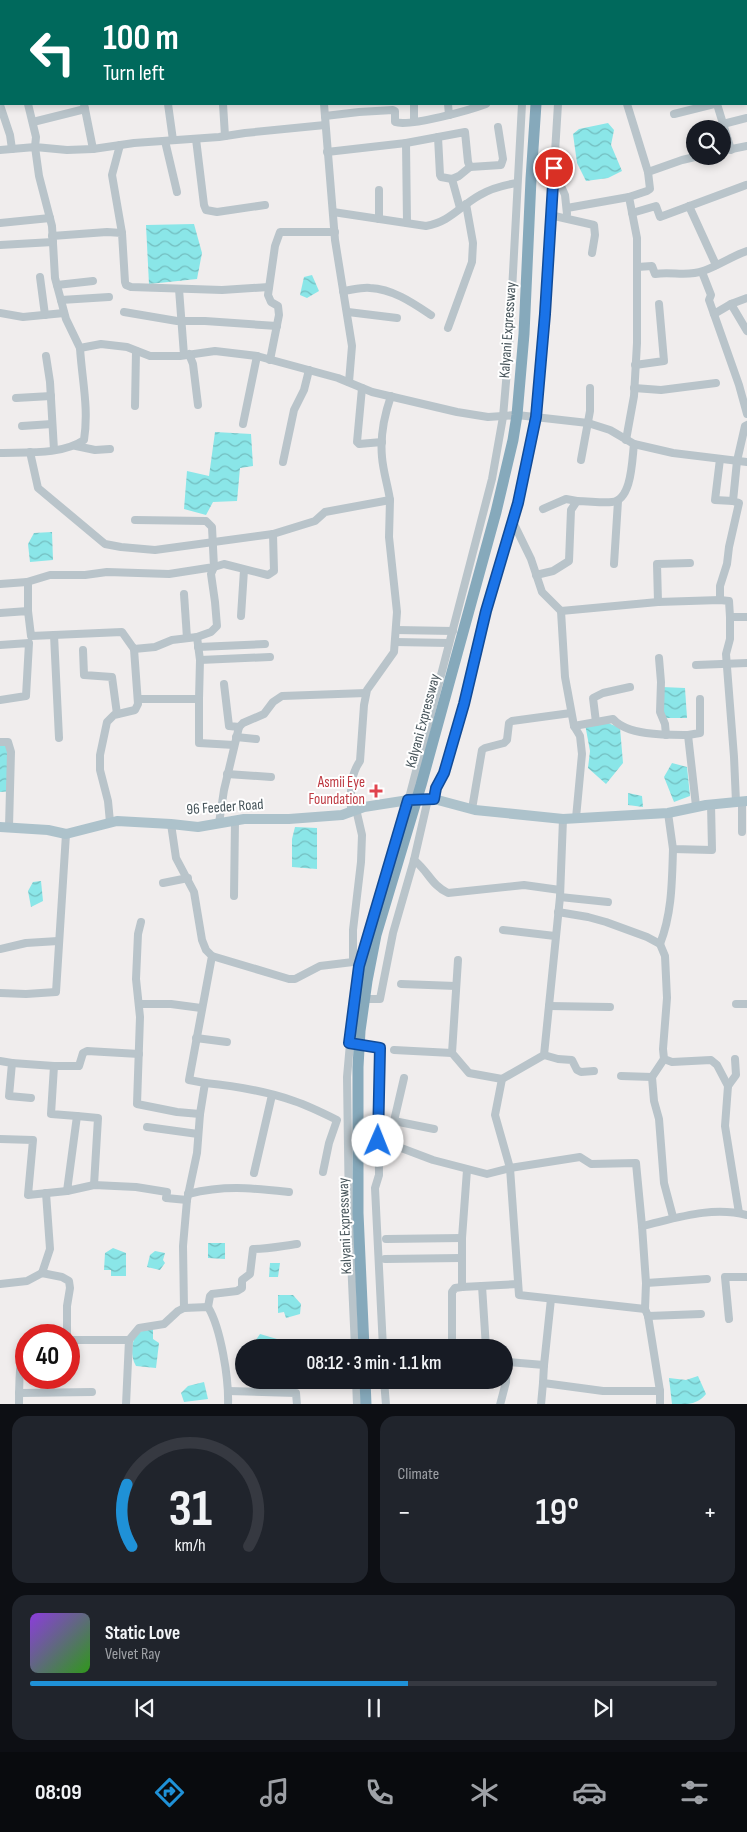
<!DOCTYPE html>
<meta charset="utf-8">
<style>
body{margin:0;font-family:"Sofia Sans Condensed",sans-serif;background:#20242c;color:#f1f3f6;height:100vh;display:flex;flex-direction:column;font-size:19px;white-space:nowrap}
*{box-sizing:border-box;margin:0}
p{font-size:16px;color:#9ea1a6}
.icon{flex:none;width:28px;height:28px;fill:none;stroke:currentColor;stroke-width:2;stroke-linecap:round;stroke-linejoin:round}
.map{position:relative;height:1404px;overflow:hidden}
.drawer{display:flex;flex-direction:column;gap:12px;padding:12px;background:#0d0f14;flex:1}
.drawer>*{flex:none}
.banner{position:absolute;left:0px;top:0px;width:748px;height:105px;box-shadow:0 2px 8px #0003;background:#00695c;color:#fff;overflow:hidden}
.tools{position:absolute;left:686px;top:120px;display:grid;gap:10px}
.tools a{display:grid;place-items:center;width:45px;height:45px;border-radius:50%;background:#171b24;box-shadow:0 2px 8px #0003;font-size:25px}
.speed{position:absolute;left:15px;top:1324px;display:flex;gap:10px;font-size:25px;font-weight:700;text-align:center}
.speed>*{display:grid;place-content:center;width:65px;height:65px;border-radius:50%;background:#171b24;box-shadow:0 2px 8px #0003;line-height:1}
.speed .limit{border:8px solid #d22;background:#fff;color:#111}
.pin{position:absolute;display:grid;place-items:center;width:42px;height:42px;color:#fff;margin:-21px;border:2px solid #fff;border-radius:50%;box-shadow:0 1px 5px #0007}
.me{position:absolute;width:55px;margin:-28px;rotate:1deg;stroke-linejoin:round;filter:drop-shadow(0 0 4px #0008)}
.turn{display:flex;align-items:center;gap:18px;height:105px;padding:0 20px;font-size:22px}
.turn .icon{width:65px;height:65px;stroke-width:2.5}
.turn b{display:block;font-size:35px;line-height:42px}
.big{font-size:38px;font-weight:600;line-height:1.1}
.drawer .tile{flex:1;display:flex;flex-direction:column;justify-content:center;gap:8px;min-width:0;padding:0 18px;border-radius:15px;background:#20242c}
.drawer .dial{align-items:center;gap:0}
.dial svg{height:130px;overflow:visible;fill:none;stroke:#363941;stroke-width:7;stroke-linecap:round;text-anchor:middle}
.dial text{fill:#f1f3f6;stroke:none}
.song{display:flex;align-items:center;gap:15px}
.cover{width:60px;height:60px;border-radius:8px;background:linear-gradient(135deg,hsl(270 70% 55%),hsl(110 70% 35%))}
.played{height:5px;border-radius:2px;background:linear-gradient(90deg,#1f91d7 55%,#363941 55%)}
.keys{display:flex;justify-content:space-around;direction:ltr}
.heat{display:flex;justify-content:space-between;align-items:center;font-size:28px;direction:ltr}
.drawer .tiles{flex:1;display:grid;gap:12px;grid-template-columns:1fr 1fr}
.tile:last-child{grid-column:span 2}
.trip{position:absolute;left:235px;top:1339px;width:278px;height:50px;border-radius:25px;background:#171b24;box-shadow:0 2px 8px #0003;font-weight:600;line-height:50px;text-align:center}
.tab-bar{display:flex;height:80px;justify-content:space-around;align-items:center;background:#090b0e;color:#9ea1a6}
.tab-bar .icon{width:35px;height:35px}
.tab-bar .current{color:#1f91d7}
.tab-bar b{font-size:22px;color:#f1f3f6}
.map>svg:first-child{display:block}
</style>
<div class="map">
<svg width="747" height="1405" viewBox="0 0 747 1405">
<defs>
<pattern id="water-waves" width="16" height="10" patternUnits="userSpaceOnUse" patternTransform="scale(1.25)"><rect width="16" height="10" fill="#8ae6e8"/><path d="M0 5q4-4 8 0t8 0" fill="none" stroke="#73bdbf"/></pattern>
</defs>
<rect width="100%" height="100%" fill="#f0eded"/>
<g fill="url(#water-waves)">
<path d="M76,0H172L171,1Z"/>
<path d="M608,123L614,130L611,145L622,171L608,178L586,181L577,163L573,134L579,129Z"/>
<path d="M194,224L202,253L197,279L149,284L146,225Z"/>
<path d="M312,275L319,291L307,298L300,295L304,277Z"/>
<path d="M215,432L251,434L253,466L240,468L237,501L213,502L206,515L184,509L187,471L209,476Z"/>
<path d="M52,532L53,560L30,562L28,544L34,533Z"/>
<path d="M662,687L685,688L687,718H662Z"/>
<path d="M601,720L620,728L623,763L606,784L588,768L590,751L585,724Z"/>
<path d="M0,746H6L9,750L13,791L0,792Z"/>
<path d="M672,763L687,767L690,796L674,802L664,777Z"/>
<path d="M628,793L642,796L643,807L628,805Z"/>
<path d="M295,827L317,828V869L292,867V839Z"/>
<path d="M41,881L43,901L31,907L28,891L33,882Z"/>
<path d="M208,1243H225V1259L208,1258Z"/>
<path d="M113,1248L126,1253V1276H111V1270H104L105,1253Z"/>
<path d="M155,1251L165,1253L163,1260L165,1263L160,1270L147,1267L150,1255Z"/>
<path d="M270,1263H280L278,1277H269Z"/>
<path d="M278,1295H293L301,1304L300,1314L286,1318L284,1312L278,1313Z"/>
<path d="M153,1329V1339L159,1343L156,1368L136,1366C130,1356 131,1341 138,1332Z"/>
<path d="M260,1334L277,1339L278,1347H251Z"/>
<path d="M698,1376L706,1394C697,1405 686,1405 672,1404L669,1378L686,1380Z"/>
<path d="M204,1382L208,1399L184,1402L181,1393L188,1386Z"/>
</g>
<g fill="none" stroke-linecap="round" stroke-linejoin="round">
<g stroke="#b9c4ca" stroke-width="8">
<path d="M192,0L193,1"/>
<path d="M305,0L306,1"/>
<path d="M469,0V1"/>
<path d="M417,1L419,0"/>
<path d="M529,1V0"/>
<path d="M563,1L564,0"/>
<path d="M588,1L591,0"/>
<path d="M746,33L747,36"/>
<path d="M746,71L747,73"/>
<path d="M746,91H747"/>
<path d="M28,104L36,137L35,147L67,150L93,149L134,143L219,137L245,133L325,125"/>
<path d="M84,104L93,149"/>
<path d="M168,104L173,140"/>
<path d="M223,104L225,136"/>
<path d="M324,104L335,240L352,346L349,382"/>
<path d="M448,104L449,115"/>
<path d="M627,104L648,172"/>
<path d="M717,104L731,150"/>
<path d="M0,105L10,135L12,149"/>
<path d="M674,114L714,104"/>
<path d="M325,116L359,112L393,110L395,111V122C410,127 470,110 486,104"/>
<path d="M414,121V104"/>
<path d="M33,122L85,109"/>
<path d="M723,124L747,118"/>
<path d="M438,137L440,175L441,177L452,179"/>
<path d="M196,139L204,205L206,210L217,212L265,205"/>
<path d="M165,141L177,192"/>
<path d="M406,143L407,223"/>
<path d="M120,145L112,175L122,233"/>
<path d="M0,150L35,147L39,176L52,226L55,278L66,319L80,348L101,344L127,347L150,356H180L215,351L257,356L338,378L372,392L457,412L488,417L517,415L588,423L610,430L634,444L673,453L747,462"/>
<path d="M722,151L747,146"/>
<path d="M327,152L406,143L465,132L468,162L470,167L459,176L452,179L460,208"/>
<path d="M470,167L501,165L503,159L498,127"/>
<path d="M554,170L565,195L567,214"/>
<path d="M689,206L716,265"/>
<path d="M567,208L629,197"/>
<path d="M333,212L426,226C450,222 460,206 480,195C492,188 504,185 517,183"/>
<path d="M632,213L656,206L660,217L746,185"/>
<path d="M550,215L594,225L595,235L592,253"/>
<path d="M379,219V190"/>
<path d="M0,223L50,218"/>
<path d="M52,236L107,232L122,233L125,282L126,285L131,287L222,290L269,287"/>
<path d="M0,245L53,242"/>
<path d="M637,267L652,266L655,274C671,271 687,277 703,271C718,266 732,256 747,251"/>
<path d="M702,272L711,295L709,300L739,385L747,414"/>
<path d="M40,277L45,315"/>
<path d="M57,285L93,281"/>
<path d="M179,289L184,355"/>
<path d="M343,291C352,290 362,287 370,288C393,289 413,303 431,315"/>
<path d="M61,300L109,297"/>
<path d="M731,304L747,331"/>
<path d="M124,312L177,321H205L277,326"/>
<path d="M348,312L397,318"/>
<path d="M0,313L23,317L64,313"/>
<path d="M714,314L731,304L747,298"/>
<path d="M448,328L472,262L473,243L466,204"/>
<path d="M189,354L193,364L198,405"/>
<path d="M46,356L50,382L54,450"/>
<path d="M270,360L279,315L278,306L271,302L268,295L275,246L280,232H335"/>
<path d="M635,365L664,361L659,304"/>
<path d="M362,388L357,442L359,444L382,442"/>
<path d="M634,388L661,390L716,383"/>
<path d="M16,398L51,396"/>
<path d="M135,406L136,351"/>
<path d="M243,424L257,356"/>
<path d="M22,426L52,424"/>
<path d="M626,440L634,396L637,343V238L629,197L647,191L650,189L648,172L682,160L699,156"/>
<path d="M76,446L95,450L110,449"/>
<path d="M30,452L38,488L105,544L121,547L155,550L273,534"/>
<path d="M0,453C26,452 62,455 84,440C89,408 82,380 80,348"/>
<path d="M720,459L715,500L733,501"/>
<path d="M581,460L590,411V388"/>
<path d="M283,462L294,410L304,390L309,370"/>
<path d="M543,509L566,499L577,501"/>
<path d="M512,520L531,559L542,592L561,611L565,677L574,726L580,736L582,754L576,818"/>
<path d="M614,564L618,501"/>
<path d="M536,575L553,571L569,561L571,510L577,501C589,501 601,503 612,502C632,500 632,460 634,444"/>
<path d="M27,582L50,575H85L107,572L169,574L214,567L212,527L206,521L135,520"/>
<path d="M0,584L27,582L28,585V611"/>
<path d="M184,594L187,638"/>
<path d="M720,600V586L727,564L729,547L739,503L733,501L737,461L745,426L747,425"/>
<path d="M658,602L657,564L690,563"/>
<path d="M561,611L658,602L720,600L729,601L730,617H747"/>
<path d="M0,613L28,611L31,636L122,632L134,649L155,647L172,640L197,637L211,632L217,626L215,602L211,574L214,567L224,564L268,575L274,571L273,534L315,521L325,512L390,500C388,486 383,471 382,457C380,436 384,416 391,396"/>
<path d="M241,616L244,570"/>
<path d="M730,617V639L726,654L734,757L736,802"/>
<path d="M396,630L453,631"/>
<path d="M54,635L59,738"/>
<path d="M395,642L449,643"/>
<path d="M0,645L29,643L26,696L0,700"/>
<path d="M198,647L265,644"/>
<path d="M83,650L84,675L112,677L117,714"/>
<path d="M659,658L661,682L660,712L665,724L666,735"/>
<path d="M200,660L270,657"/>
<path d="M696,665L747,663"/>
<path d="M224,684L229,726L239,727"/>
<path d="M139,699H199L200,660L197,637"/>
<path d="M199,699V743L234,745"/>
<path d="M596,722L593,698L603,693L630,687"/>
<path d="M574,726L613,719C628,736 667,735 688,735L696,806"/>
<path d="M688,735L700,733V699"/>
<path d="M236,737L256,739"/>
<path d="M0,742H8L11,752L9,827"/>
<path d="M227,774L271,777"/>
<path d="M434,799L436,788L444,773L463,704L486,611L517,503L536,417L545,314L558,104"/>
<path d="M742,802V832"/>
<path d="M472,809L482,750L485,748L504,743L507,740L509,723L512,721L571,713"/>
<path d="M351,811C351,793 349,777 360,761L364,705L367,690L394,652L397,612L389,537L390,500"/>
<path d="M668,813L673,849L712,850L711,804"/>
<path d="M563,819L560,897L544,1055L502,1079L495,1115L510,1168L519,1295L645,1309L648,1316L660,1391V1405"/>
<path d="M110,822L108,801L100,770V755L107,722L114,715L135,710L138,704L134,649"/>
<path d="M219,823L224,790L239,727L243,723L264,714L273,702L282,696L366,693"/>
<path d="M171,824L176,858L194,892L202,940L206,950L212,956L189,1080L205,1083L200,1114L197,1153L187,1200L183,1246L184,1308"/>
<path d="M414,860C429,872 431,885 448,893L524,885L560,890"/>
<path d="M163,883L188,878"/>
<path d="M234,896L235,821"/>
<path d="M560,897L608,902"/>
<path d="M558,912L588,917L606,922L647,937L660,944L665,956L667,998L663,1049L664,1059L672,1062L711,1060L717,1065L728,1086"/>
<path d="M141,922L138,934L136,979L140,1017L137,1104L177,1112L200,1114"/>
<path d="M503,930L555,936"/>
<path d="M660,944C672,913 672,882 673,849"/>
<path d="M0,949L26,943L58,941"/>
<path d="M212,956L289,979H295L320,966L353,962V930L361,862L362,835L356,809"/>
<path d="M458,960L452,1053L469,1073L502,1079"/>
<path d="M401,984L456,986"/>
<path d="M0,993L26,994L56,992L66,834"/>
<path d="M360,999H380L393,933L414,860L428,799"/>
<path d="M140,1004H171L201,1008"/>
<path d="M736,1004H747"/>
<path d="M549,1006L610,1007"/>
<path d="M196,1038L227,1042"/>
<path d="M356,1044L380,1047L378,1068L379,1175L375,1188L383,1348"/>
<path d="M394,1050L452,1053"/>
<path d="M544,1055L558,1059L572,1060L577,1070L581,1072L594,1071"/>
<path d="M735,1059L736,1075L728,1086L725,1126L739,1213"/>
<path d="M0,1061L12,1063L9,1096L31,1098"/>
<path d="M12,1063L54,1066L51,1114L77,1116L67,1191L94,1185L136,1187L167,1192L166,1198L187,1200"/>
<path d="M54,1066H79L83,1053L87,1051L139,1054"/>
<path d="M621,1076L652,1077L664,1059"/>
<path d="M652,1077L654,1101L659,1119L664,1183L673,1217"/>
<path d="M404,1078L394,1121L386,1137L388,1143L433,1160L487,1174L510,1168L580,1157L591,1164L636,1163L642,1226"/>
<path d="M205,1083C235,1086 266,1091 294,1101C309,1106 323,1113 337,1120L329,1143L323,1172"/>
<path d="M77,1116L98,1118L94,1185"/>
<path d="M394,1121L434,1129"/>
<path d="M147,1127L198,1134"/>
<path d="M0,1139L33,1140L28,1195L67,1191"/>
<path d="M467,1170L462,1238V1287L518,1284"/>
<path d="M254,1173L272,1095"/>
<path d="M188,1194C225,1185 251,1188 289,1192"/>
<path d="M386,1239L462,1238"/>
<path d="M385,1259L461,1258"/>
<path d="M42,1273L50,1249L46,1193"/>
<path d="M646,1283L707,1279"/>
<path d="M0,1284L27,1281L42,1273L62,1277L69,1281L70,1288L67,1306V1335"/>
<path d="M482,1286L486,1348"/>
<path d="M208,1307L210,1296L212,1294L237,1291L242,1288V1280L250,1274L253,1249C268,1249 282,1246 297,1244"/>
<path d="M645,1309L646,1283L642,1226C677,1218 711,1206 747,1215"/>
<path d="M648,1316L701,1314"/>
<path d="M729,1319L725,1277H747"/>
<path d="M69,1340H129"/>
<path d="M452,1340V1292L455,1288L462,1287"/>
<path d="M355,1348L349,1215L347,1077L354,999L359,966L402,825L492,479L503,417L509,347L522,104"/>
<path d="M544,1365L551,1299"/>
<path d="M356,1380L357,1405"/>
<path d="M384,1380L386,1405"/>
<path d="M228,1391L296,1393L297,1405"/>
<path d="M19,1393L92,1392"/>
<path d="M19,1405C19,1391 19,1350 26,1340"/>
<path d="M126,1405L129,1340L139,1328L164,1324L178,1311L184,1308L208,1307C221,1328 229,1380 228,1405"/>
<path d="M500,1405L506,1382L507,1362L544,1365L543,1383L551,1384L603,1391H660"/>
<path d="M541,1405L543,1383"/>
</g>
<path stroke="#adc2cb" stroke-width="10" d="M0,827L48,830L66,834L117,821L171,824L198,827L244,819H289L342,815L364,807L415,799H434L475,810L563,819L668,813L706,805L747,801"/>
<g stroke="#86a9bb" stroke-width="11">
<path d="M541,1V0"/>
<path d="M364,1348L358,1213V1067L360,1031L367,981L376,935L421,785L496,512L513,440L517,415L524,334L531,179L536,104"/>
<path d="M365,1380L366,1405"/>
</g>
</g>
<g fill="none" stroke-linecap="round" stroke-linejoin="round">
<g stroke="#114b97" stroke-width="12">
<path id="route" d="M378,1141L380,1048L349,1043L359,966L408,800L434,799L436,788L444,773L464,704L486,611L518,503L536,417L545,314L554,168"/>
</g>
<use href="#route" stroke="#1a73e8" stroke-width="9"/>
</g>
<path fill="#e0444e" stroke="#fff" stroke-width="2" d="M373.5 783.5h5v5h5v5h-5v5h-5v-5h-5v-5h5z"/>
<g text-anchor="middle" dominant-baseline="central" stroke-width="4" stroke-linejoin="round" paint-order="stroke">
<g font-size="15" fill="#46545a" stroke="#fff">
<text transform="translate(508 330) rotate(-86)">Kalyani Expressway</text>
<text transform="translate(423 721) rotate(-75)">Kalyani Expressway</text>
<text transform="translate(225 807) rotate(-4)">96 Feeder Road</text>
<text transform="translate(345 1226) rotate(-92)">Kalyani Expressway</text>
</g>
<g font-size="15" fill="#be3a42" stroke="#fff" text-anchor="end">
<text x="365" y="782">Asmii Eye<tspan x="365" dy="17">Foundation</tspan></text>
</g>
</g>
</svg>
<div class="tools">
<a><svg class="icon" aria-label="search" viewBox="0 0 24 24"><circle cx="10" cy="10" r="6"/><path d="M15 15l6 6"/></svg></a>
</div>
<div class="speed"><div class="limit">40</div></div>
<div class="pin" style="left:554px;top:168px;background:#d93025"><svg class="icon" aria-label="arrive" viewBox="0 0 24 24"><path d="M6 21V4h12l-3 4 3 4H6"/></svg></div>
<svg class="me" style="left:378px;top:1141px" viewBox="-20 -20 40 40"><circle r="19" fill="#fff"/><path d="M0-13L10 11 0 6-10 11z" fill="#1a73e8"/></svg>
<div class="trip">08:12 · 3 min · 1.1 km</div>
<div class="banner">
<div class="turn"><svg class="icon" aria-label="left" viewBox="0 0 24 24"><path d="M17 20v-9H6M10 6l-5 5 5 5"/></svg><div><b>100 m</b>Turn left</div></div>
</div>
</div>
<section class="drawer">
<div class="tiles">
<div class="tile dial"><svg viewBox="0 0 100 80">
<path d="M14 69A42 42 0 1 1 86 69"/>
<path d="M14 69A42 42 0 0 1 11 31" stroke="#1f91d7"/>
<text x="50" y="56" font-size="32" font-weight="700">31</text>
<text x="50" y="72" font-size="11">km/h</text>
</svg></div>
<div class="tile"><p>Climate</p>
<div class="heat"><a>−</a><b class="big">19°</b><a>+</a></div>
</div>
<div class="tile">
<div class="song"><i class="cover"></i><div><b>Static Love</b><p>Velvet Ray</p></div></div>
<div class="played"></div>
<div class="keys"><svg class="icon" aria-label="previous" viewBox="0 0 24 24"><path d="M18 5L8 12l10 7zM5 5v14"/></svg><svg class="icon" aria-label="pause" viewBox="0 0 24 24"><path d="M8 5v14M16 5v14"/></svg><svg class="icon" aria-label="next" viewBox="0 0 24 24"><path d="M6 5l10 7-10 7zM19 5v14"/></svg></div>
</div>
</div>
</section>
<nav class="tab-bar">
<b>08:09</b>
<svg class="icon current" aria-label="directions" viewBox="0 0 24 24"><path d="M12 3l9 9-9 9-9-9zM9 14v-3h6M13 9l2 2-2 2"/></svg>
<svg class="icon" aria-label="music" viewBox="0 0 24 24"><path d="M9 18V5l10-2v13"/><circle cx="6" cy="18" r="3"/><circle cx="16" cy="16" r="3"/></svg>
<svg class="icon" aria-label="phone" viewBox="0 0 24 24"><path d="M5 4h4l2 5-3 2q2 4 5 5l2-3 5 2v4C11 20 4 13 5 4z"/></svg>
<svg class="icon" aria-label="climate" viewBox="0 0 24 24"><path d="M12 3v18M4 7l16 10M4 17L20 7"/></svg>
<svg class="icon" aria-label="car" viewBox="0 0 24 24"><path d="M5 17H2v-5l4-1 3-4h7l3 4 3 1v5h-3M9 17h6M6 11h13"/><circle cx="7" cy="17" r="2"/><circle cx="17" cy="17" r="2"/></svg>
<svg class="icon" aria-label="filters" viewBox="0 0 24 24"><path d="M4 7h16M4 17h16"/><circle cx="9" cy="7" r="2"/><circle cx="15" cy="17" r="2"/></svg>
</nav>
